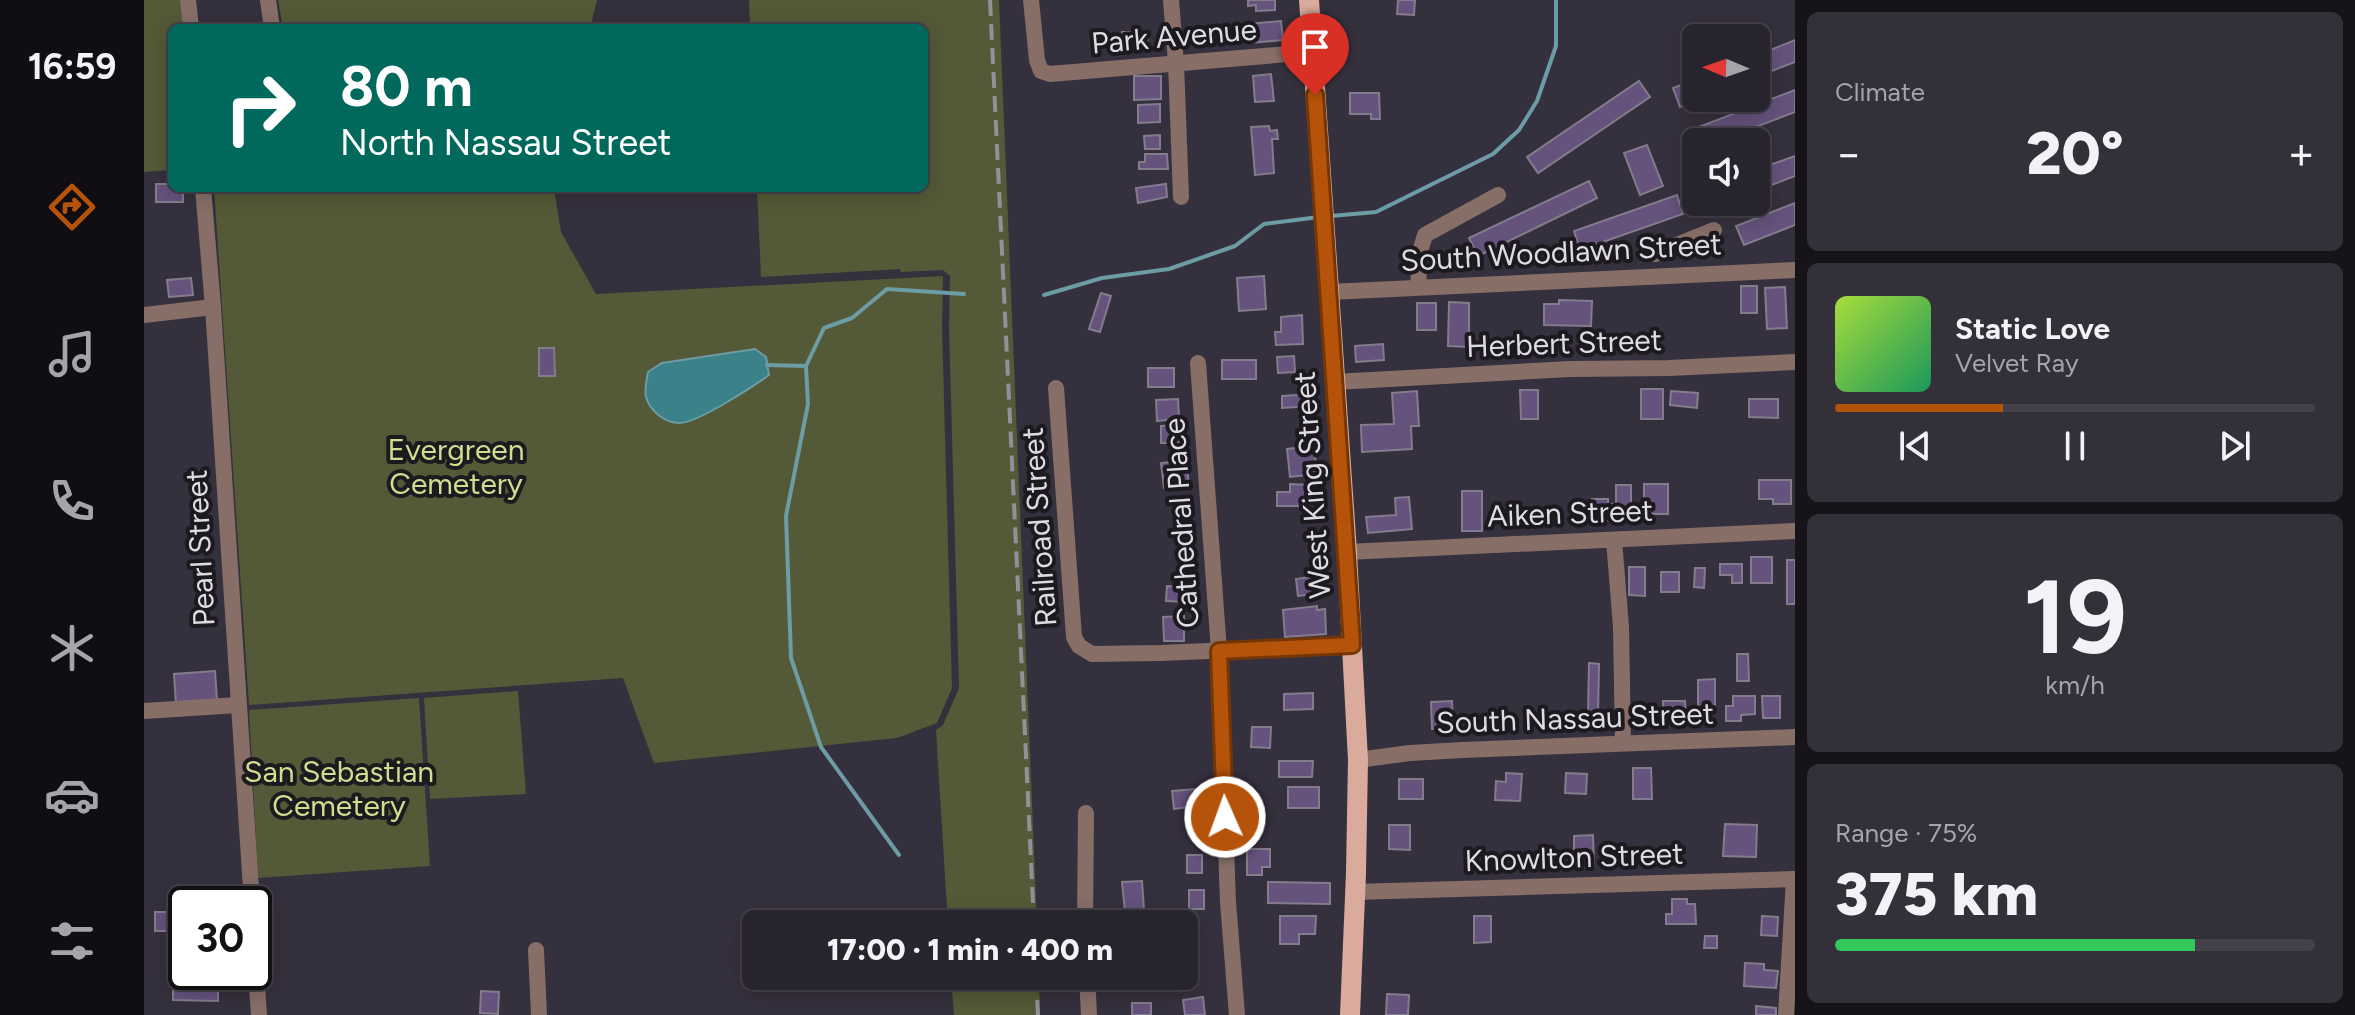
<!DOCTYPE html>
<meta charset="utf-8">
<style>
body{margin:0;font-family:Figtree,sans-serif;background:#34303a;color:#f1f3f6;height:100vh;display:flex;flex-direction:column;font-size:30px;white-space:nowrap}
*{box-sizing:border-box;margin:0}
p{font-size:26px;color:#a5a4aa}
.icon{flex:none;width:44px;height:44px;fill:none;stroke:currentColor;stroke-width:2;stroke-linecap:round;stroke-linejoin:round}
.map{position:relative;flex:1;overflow:hidden}
.drawer{display:flex;flex-direction:column;gap:12px;padding:12px;background:#161419;width:560px}
.drawer>*{flex:none}
.top-card{position:absolute;left:24px;top:24px;width:760px;height:168px;border-radius:12px;box-shadow:0 4px 20px #0003,0 0 0 2px #44414a;background:#00695c;color:#fff;overflow:hidden}
.needle{width:52px;rotate:272deg}
.fabs{position:absolute;left:1538px;top:24px;display:grid;gap:16px}
.fabs a{display:grid;place-items:center;width:88px;height:88px;border-radius:12px;background:#28242e;box-shadow:0 4px 20px #0003,0 0 0 2px #44414a;font-size:40px}
.speed{position:absolute;left:24px;top:886px;display:flex;gap:16px;font-size:40px;font-weight:700;text-align:center}
.speed>*{display:grid;place-content:center;width:104px;height:104px;border-radius:50%;background:#28242e;box-shadow:0 4px 20px #0003,0 0 0 2px #44414a;line-height:1}
.speed .limit{border:4px solid #111;border-radius:12px;background:#fff;color:#111}
.pin{position:absolute;display:grid;place-items:center;width:68px;height:68px;color:#fff;margin:-82px -34px;border-radius:50% 50% 50% 0;rotate:-45deg;box-shadow:0 0 8px #0007}
.pin .icon{rotate:45deg}
.me{position:absolute;width:88px;margin:-44px;rotate:358deg;stroke-linejoin:round;filter:drop-shadow(0 0 6px #0008)}
.turn{display:flex;align-items:center;gap:28px;height:168px;padding:0 40px;font-size:36px}
.turn .icon{width:104px;height:104px;stroke-width:2.5}
.turn b{display:block;font-size:56px;line-height:68px}
.big{font-size:60px;font-weight:800;line-height:1.1}
.drawer .tile{flex:1;display:flex;flex-direction:column;justify-content:center;gap:12px;min-width:0;padding:0 28px;border-radius:12px;background:#34303a}
.drawer .dial{align-items:center;gap:0}
.dial b{font-size:104px;line-height:1}
.song{display:flex;align-items:center;gap:24px}
.cover{width:96px;height:96px;border-radius:12px;background:linear-gradient(135deg,hsl(80 70% 55%),hsl(150 70% 35%))}
.played{height:8px;border-radius:4px;background:linear-gradient(90deg,#b45309 35%,#44414a 35%)}
.keys{display:flex;justify-content:space-around;direction:ltr}
.heat{display:flex;justify-content:space-between;align-items:center;font-size:44px;direction:ltr}
.charge{height:12px;border-radius:6px;background:linear-gradient(90deg,#34c759 75%,#44414a 0)}
.trip{position:absolute;left:598px;top:910px;width:456px;height:80px;border-radius:12px;background:#28242e;box-shadow:0 4px 20px #0003,0 0 0 2px #44414a;font-weight:800;line-height:80px;text-align:center}
main{display:flex;flex:1;min-height:0}
.tabs{display:flex;flex-direction:column;width:144px;justify-content:space-around;align-items:center;background:#100e12;color:#a5a4aa}
.tabs .icon{width:56px;height:56px}
.tabs .selected{color:#b45309}
.tabs b{font-size:36px;color:#f1f3f6}
.map>svg:first-child{display:block}
</style>
<main>
<nav class="tabs">
<b>16:59</b>
<svg class="icon selected" aria-label="directions" viewBox="0 0 24 24"><path d="M12 3l9 9-9 9-9-9zM9 14v-3h6M13 9l2 2-2 2"/></svg>
<svg class="icon" aria-label="music" viewBox="0 0 24 24"><path d="M9 18V5l10-2v13"/><circle cx="6" cy="18" r="3"/><circle cx="16" cy="16" r="3"/></svg>
<svg class="icon" aria-label="phone" viewBox="0 0 24 24"><path d="M5 4h4l2 5-3 2q2 4 5 5l2-3 5 2v4C11 20 4 13 5 4z"/></svg>
<svg class="icon" aria-label="climate" viewBox="0 0 24 24"><path d="M12 3v18M4 7l16 10M4 17L20 7"/></svg>
<svg class="icon" aria-label="car" viewBox="0 0 24 24"><path d="M5 17H2v-5l4-1 3-4h7l3 4 3 1v5h-3M9 17h6M6 11h13"/><circle cx="7" cy="17" r="2"/><circle cx="17" cy="17" r="2"/></svg>
<svg class="icon" aria-label="filters" viewBox="0 0 24 24"><path d="M4 7h16M4 17h16"/><circle cx="9" cy="7" r="2"/><circle cx="15" cy="17" r="2"/></svg>
</nav>
<div class="map">
<svg width="1651" height="1015" viewBox="0 0 1651 1015">
<rect width="100%" height="100%" fill="#35303d"/>
<g fill="#545937">
<path d="M0,0H36L39,28H28V170L0,172Z"/>
<path d="M134,0H453L446,28H139Z"/>
<path d="M605,0H855L893,924H804L792,730L799,725L815,688L805,327L806,276L799,270L757,272L756,269L617,277L613,188H780V28H606Z"/>
<path d="M70,188H410L417,232L452,294L799,276L798,327L808,688L793,723L753,738L510,763L479,678L105,705Z"/>
<path d="M374,691L382,794L286,799L280,698Z"/>
<path d="M275,698L286,866L114,878L105,710Z"/>
<path d="M807,976H895L896,1015H810Z"/>
</g>
<path fill="#3b8189" stroke="#6c9ca4" stroke-width="2" d="M611,349L622,357L625,375C610,386 552,424 535,423C521,423 506,411 502,397C500,390 503,379 504,372L518,363Z"/>
<g fill="none" stroke-linecap="round" stroke-linejoin="round">
<g stroke="#6c9ca4" stroke-width="4">
<path d="M1187,216L1232,212L1349,154L1375,130L1393,101L1412,46V0"/>
<path d="M900,295L958,278L1025,269L1091,246L1120,224L1175,217"/>
<path d="M623,365L662,366"/>
<path d="M755,855L677,747L647,658L642,516L664,404L662,366L680,328L708,318L743,289L820,294"/>
</g>
</g>
<g fill="#65527d" stroke="#837c8c" stroke-width="2">
<path d="M1104,0H1131V10L1112,11V5L1104,6Z"/>
<path d="M1254,0H1271L1270,15L1253,14Z"/>
<path d="M1137,21L1139,40L1106,43L1104,24Z"/>
<path d="M978,32H1004L1003,50L978,49Z"/>
<path d="M1651,40V62L1612,77V56Z"/>
<path d="M1127,74L1130,101L1111,102L1109,76Z"/>
<path d="M990,76H1017V99L990,100Z"/>
<path d="M1552,79V98H1559L1536,107L1529,88Z"/>
<path d="M1495,81L1506,97L1394,173L1383,157Z"/>
<path d="M1651,90V112L1572,142H1552L1547,130Z"/>
<path d="M1206,93H1235L1236,119H1227V114H1206Z"/>
<path d="M1016,104V122L994,123V105Z"/>
<path d="M1125,126L1126,131L1133,130L1134,139H1128L1130,173L1111,175L1107,127Z"/>
<path d="M1016,135V149H1001L1000,136Z"/>
<path d="M1503,145L1519,186L1496,195L1480,153Z"/>
<path d="M1001,154H1023L1024,169H995V162H1001Z"/>
<path d="M1651,156V176L1612,191V170Z"/>
<path d="M1445,181L1453,198L1334,256L1325,238Z"/>
<path d="M12,184H28V188H39V202H12Z"/>
<path d="M1022,184L1023,197L994,203L992,188Z"/>
<path d="M1533,195L1539,214L1436,250L1430,231Z"/>
<path d="M1651,203V225L1600,245L1592,226Z"/>
<path d="M1120,276L1122,309L1095,311L1093,278Z"/>
<path d="M47,278L49,295L25,297L23,280Z"/>
<rect x="1597" y="286" width="16" height="27"/>
<path d="M1641,287L1643,328L1623,329L1621,288Z"/>
<path d="M957,293L967,296L956,332L945,329Z"/>
<path d="M1415,300L1448,301L1447,326L1400,325V304H1415Z"/>
<path d="M1305,302L1325,303V347L1304,346Z"/>
<rect x="1273" y="303" width="19" height="27"/>
<path d="M1158,315L1159,344L1132,345L1131,332H1137V317Z"/>
<path d="M1239,344L1240,360L1212,362L1211,346Z"/>
<path d="M395,348H410L411,376H395Z"/>
<path d="M1150,356L1151,372L1134,373L1133,357Z"/>
<rect x="1078" y="360" width="34" height="19"/>
<rect x="1004" y="368" width="26" height="19"/>
<path d="M1166,386L1168,406L1138,408V396L1154,395V387Z"/>
<rect x="1497" y="389" width="22" height="30"/>
<path d="M1376,390H1394V419H1377Z"/>
<path d="M1273,391L1275,426H1267L1268,449L1218,452L1217,425L1250,424L1248,393Z"/>
<path d="M1527,391L1554,393L1553,408L1526,405Z"/>
<path d="M1034,399L1035,419L1013,421L1012,400Z"/>
<path d="M1605,399H1634V418L1605,417Z"/>
<path d="M1039,425V443H1017V426Z"/>
<path d="M1170,446L1173,474L1146,477L1143,449Z"/>
<path d="M1042,460L1045,485L1020,488L1017,463Z"/>
<path d="M1615,480H1647V504H1629V499H1615Z"/>
<path d="M1146,484L1166,485V506H1133V492H1146Z"/>
<rect x="1500" y="484" width="24" height="30"/>
<path d="M1472,485H1487V515H1468V504H1472Z"/>
<rect x="1318" y="491" width="20" height="40"/>
<path d="M1265,497L1268,529L1224,533L1222,517L1252,515L1251,498Z"/>
<path d="M1448,499H1464V521H1441V503H1448Z"/>
<rect x="1607" y="557" width="21" height="26"/>
<rect x="1643" y="560" width="8" height="44"/>
<path d="M1576,564H1598V583H1588V575H1576Z"/>
<path d="M1485,567H1501V596L1485,595Z"/>
<path d="M1551,568H1561L1560,588L1550,587Z"/>
<rect x="1517" y="572" width="18" height="20"/>
<path d="M1179,575L1181,593L1154,596L1152,579Z"/>
<path d="M1023,586L1044,587L1043,602L1022,601Z"/>
<path d="M1173,606V610L1181,609L1182,634L1141,637L1139,610Z"/>
<path d="M1040,616V641H1020L1019,617Z"/>
<path d="M1593,654H1604L1605,681H1593Z"/>
<path d="M1445,663L1455,664L1454,716L1444,715Z"/>
<path d="M71,671L73,701L32,705L30,674Z"/>
<path d="M1571,679V712H1554V680Z"/>
<path d="M1169,693V709L1140,710V694Z"/>
<path d="M1589,696H1611V714L1597,715V721H1582V706H1589Z"/>
<path d="M1618,696H1636V718H1619Z"/>
<path d="M1308,701L1309,729H1288L1287,702Z"/>
<path d="M1519,701H1541L1542,721H1519Z"/>
<path d="M1108,727H1127L1126,748L1107,747Z"/>
<path d="M1135,761H1169L1168,777H1135Z"/>
<path d="M1489,768H1507L1508,799H1489Z"/>
<path d="M1362,773L1378,774L1376,801L1351,800L1352,781L1362,782Z"/>
<path d="M1422,773L1443,774L1442,794L1421,793Z"/>
<rect x="1255" y="779" width="24" height="20"/>
<rect x="1144" y="787" width="31" height="21"/>
<path d="M1052,789L1054,806L1030,809L1028,791Z"/>
<path d="M1581,824L1613,825L1612,857L1579,856Z"/>
<path d="M1245,825H1266V850L1245,849Z"/>
<path d="M1449,835L1450,867L1430,868V836Z"/>
<path d="M1103,849H1126V867H1118V875H1103Z"/>
<rect x="1043" y="855" width="15" height="18"/>
<path d="M998,881L1000,910L981,912L978,882Z"/>
<path d="M1124,882L1186,883V904L1124,903Z"/>
<rect x="1045" y="890" width="15" height="19"/>
<path d="M1528,899H1543V904H1551L1552,924H1522V914H1528Z"/>
<rect x="11" y="912" width="31" height="19"/>
<path d="M1136,916H1172L1171,934H1155V944H1136Z"/>
<path d="M1330,916H1347V942L1330,943Z"/>
<path d="M1618,916L1634,917L1633,936L1617,935Z"/>
<path d="M1561,936H1573V948H1560Z"/>
<path d="M1601,963L1620,964V970L1634,971L1632,988L1600,986Z"/>
<path d="M36,974H49V982H74V1001L29,1000V982H36Z"/>
<path d="M337,991L355,992L354,1014L336,1013Z"/>
<path d="M1243,994L1265,995L1264,1015H1242Z"/>
<path d="M1059,997L1061,1015H1041L1039,1000Z"/>
<rect x="988" y="1003" width="19" height="12"/>
<path d="M1612,1006L1632,1008V1015H1612Z"/>
</g>
<g fill="none" stroke-linecap="round" stroke-linejoin="round">
<g stroke="#876f68" stroke-width="16">
<path d="M44,0L47,28"/>
<path d="M124,0L128,28"/>
<path d="M887,0L893,60L897,71L906,74L1168,52"/>
<path d="M1027,0L1032,63L1037,197"/>
<path d="M59,188L69,307L108,904"/>
<path d="M1511,254L1570,230"/>
<path d="M1275,287L1274,258L1281,235L1354,195"/>
<path d="M1185,292L1651,270"/>
<path d="M0,315L69,307"/>
<path d="M1054,363L1075,651L1084,902L1093,1015"/>
<path d="M1191,382L1425,369L1525,368L1651,362"/>
<path d="M912,388L930,637L935,646L948,654L1017,653L1208,645"/>
<path d="M1470,540L1477,627L1479,743"/>
<path d="M1203,552L1651,531"/>
<path d="M0,711L94,705"/>
<path d="M1214,760L1266,753L1319,750L1651,737"/>
<path d="M1211,892L1651,879"/>
<path d="M941,924L942,813"/>
<path d="M110,941L115,1015"/>
<path d="M392,950L395,1015"/>
<path d="M943,976L945,1015"/>
<path d="M1642,1015L1650,879"/>
</g>
<path stroke="#daaa9c" stroke-width="20" d="M1165,0L1203,552L1214,760L1212,873L1206,1015"/>
<g stroke="#94909a" stroke-width="4" stroke-dasharray="16 8" stroke-linecap="butt">
<path d="M846,0L890,924"/>
<path d="M892,976L894,1015"/>
</g>
</g>
<g fill="none" stroke-linecap="round" stroke-linejoin="round">
<g stroke="#753606" stroke-width="20">
<path id="route" d="M1081,817L1075,651L1208,645L1171,95"/>
</g>
<use href="#route" stroke="#b45309" stroke-width="14"/>
</g>
<g text-anchor="middle" dominant-baseline="central" stroke-width="8" stroke-linejoin="round" paint-order="stroke">
<g font-size="30" fill="#dedbe3" stroke="#1c191f">
<text transform="translate(1030 36) rotate(-5)">Park Avenue</text>
<text transform="translate(1417 252) rotate(-3)">South Woodlawn Street</text>
<text transform="translate(1420 343) rotate(-2)">Herbert Street</text>
<text transform="translate(1168 485) rotate(-94)">West King Street</text>
<text transform="translate(1426 513) rotate(-2)">Aiken Street</text>
<text transform="translate(1037 523) rotate(-94)">Cathedral Place</text>
<text transform="translate(895 527) rotate(-94)">Railroad Street</text>
<text transform="translate(56 548) rotate(-93)">Pearl Street</text>
<text transform="translate(1431 718) rotate(-2)">South Nassau Street</text>
<text transform="translate(1430 857) rotate(-2)">Knowlton Street</text>
</g>
<g font-size="30" fill="#d1dc8e" stroke="#1c191f">
<text x="312" y="449">Evergreen<tspan x="312" dy="34">Cemetery</tspan></text>
<text x="195" y="771">San Sebastian<tspan x="195" dy="34">Cemetery</tspan></text>
</g>
</g>
</svg>
<div class="fabs">
<a><svg class="needle" viewBox="-14 -14 28 28"><path d="M0-13l5 13h-10z" fill="#e53935"/><path d="M0 13l5-13h-10z" fill="#a5a4aa"/></svg></a>
<a><svg class="icon" aria-label="sound" viewBox="0 0 24 24"><path d="M4 9h4l5-4v14l-5-4H4zM17 9q2 3 0 6"/></svg></a>
</div>
<div class="speed"><div class="limit">30</div></div>
<div class="pin" style="left:1171px;top:95px;background:#d93025"><svg class="icon" aria-label="arrive" viewBox="0 0 24 24"><path d="M6 21V4h12l-3 4 3 4H6"/></svg></div>
<svg class="me" style="left:1081px;top:817px" viewBox="-20 -20 40 40"><circle r="17" fill="#b45309" stroke="#fff" stroke-width="3"/><path d="M0-11L8 9 0 5-8 9z" fill="#fff"/></svg>
<div class="trip">17:00 · 1 min · 400 m</div>
<div class="top-card">
<div class="turn"><svg class="icon" aria-label="right" viewBox="0 0 24 24"><path d="M7 20v-9h11M14 6l5 5-5 5"/></svg><div><b>80 m</b>North Nassau Street</div></div>
</div>
</div>
<section class="drawer">
<div class="tile"><p>Climate</p>
<div class="heat"><a>−</a><b class="big">20°</b><a>+</a></div>
</div>
<div class="tile">
<div class="song"><i class="cover"></i><div><b>Static Love</b><p>Velvet Ray</p></div></div>
<div class="played"></div>
<div class="keys"><svg class="icon" aria-label="previous" viewBox="0 0 24 24"><path d="M18 5L8 12l10 7zM5 5v14"/></svg><svg class="icon" aria-label="pause" viewBox="0 0 24 24"><path d="M8 5v14M16 5v14"/></svg><svg class="icon" aria-label="next" viewBox="0 0 24 24"><path d="M6 5l10 7-10 7zM19 5v14"/></svg></div>
</div>
<div class="tile dial"><b>19</b><p>km/h</p></div>
<div class="tile"><p>Range · 75%</p><b class="big">375 km</b><div class="charge"></div></div>
</section>
</main>
